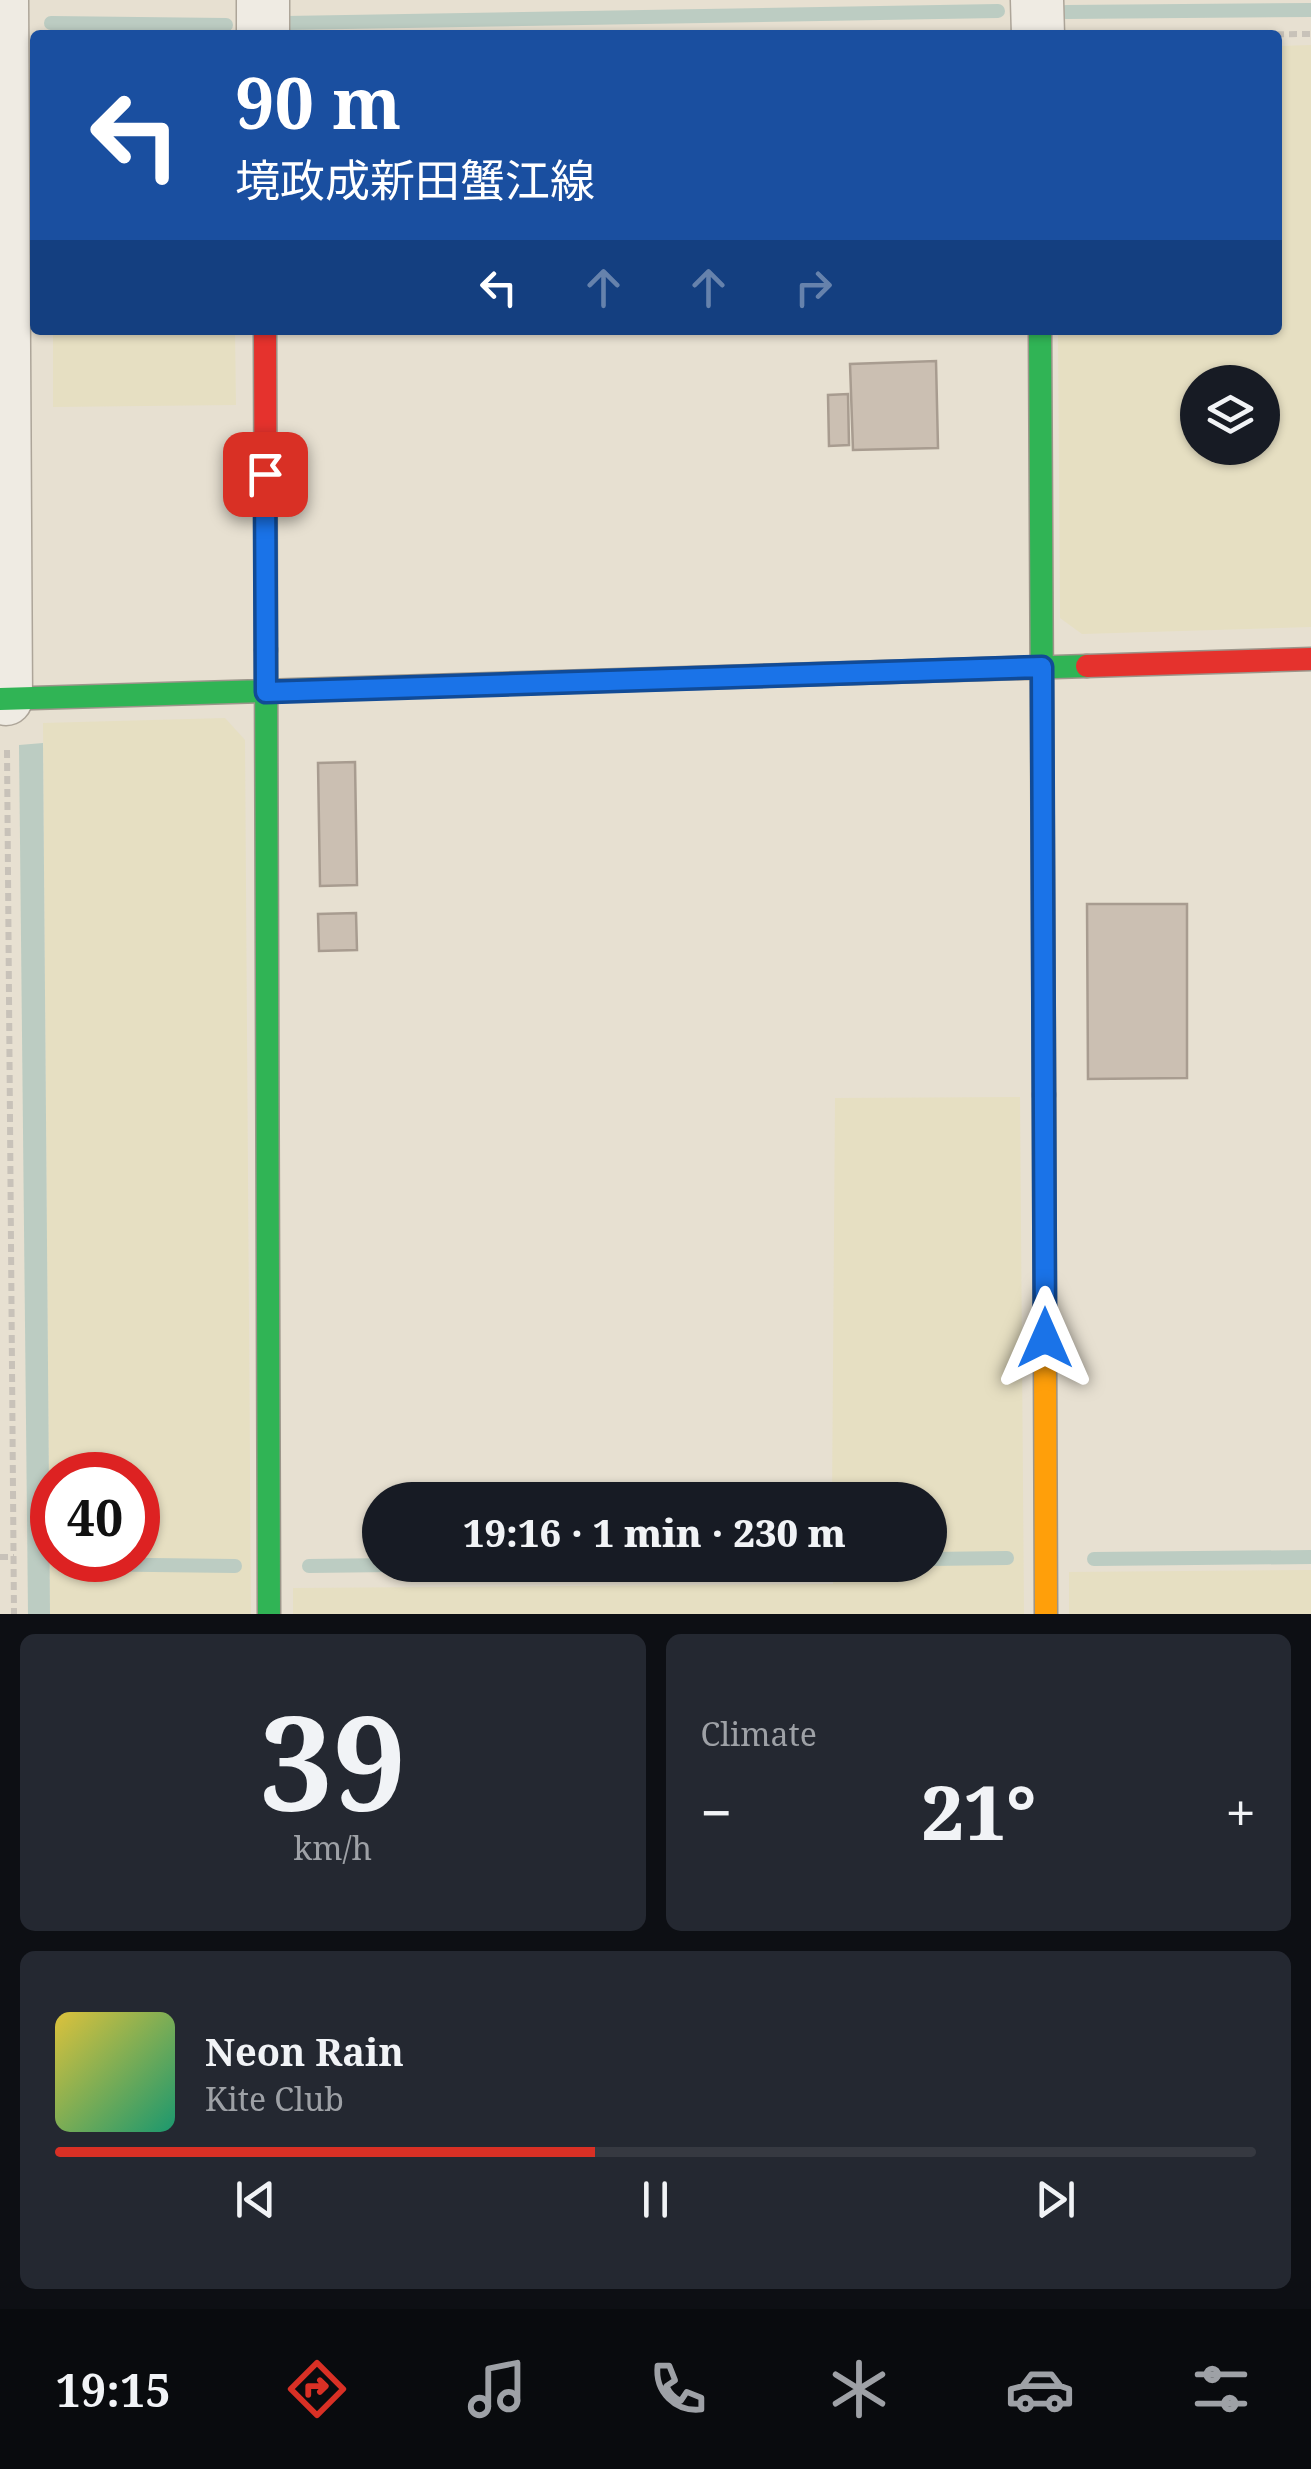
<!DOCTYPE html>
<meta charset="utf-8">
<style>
body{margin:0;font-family:"Noto Serif","Noto Sans JP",serif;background:#242831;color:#f1f3f6;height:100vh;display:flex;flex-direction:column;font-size:38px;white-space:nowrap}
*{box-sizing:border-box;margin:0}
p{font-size:32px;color:#9ea1a6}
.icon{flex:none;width:55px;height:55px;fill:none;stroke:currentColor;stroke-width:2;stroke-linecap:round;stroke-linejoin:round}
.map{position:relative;height:1614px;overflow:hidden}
.sheet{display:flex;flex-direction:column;gap:20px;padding:20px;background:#0d0f14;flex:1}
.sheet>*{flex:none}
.guide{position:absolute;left:30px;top:30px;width:1252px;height:305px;border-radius:10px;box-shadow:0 2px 8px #0004;background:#1a4fa0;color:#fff;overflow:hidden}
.fabs{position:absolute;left:1180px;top:365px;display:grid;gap:20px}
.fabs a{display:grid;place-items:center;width:100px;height:100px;border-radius:50%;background:#171b24;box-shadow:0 2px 8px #0004;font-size:50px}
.speed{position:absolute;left:30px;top:1452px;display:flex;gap:20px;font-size:50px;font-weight:700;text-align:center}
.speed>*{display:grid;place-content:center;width:130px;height:130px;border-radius:50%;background:#171b24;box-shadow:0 2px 8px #0004;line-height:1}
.speed .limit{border:15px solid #d22;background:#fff;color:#111}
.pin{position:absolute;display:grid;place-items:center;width:85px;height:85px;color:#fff;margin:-42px;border-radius:20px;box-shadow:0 5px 15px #0006}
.me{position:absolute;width:110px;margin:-55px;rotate:0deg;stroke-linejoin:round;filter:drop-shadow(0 0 8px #0008)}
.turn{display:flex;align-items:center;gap:35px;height:210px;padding:0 40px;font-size:45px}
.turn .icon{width:130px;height:130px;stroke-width:2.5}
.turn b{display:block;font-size:70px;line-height:85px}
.lanes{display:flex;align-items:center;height:95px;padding:0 40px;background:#0003;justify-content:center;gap:50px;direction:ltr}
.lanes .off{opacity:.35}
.big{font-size:75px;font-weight:800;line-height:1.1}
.sheet .tile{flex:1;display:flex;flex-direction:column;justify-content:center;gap:15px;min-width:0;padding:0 35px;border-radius:15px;background:#242831}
.sheet .dial{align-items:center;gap:0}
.dial b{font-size:130px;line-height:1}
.song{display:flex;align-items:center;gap:30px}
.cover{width:120px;height:120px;border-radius:15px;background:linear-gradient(135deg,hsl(50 70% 55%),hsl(160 70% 35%))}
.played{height:10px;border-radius:5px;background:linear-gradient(90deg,#d93025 45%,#363941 45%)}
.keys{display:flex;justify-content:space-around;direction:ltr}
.heat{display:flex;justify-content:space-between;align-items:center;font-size:55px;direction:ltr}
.sheet .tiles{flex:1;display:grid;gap:20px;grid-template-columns:1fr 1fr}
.tile:last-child{grid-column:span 2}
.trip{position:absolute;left:362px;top:1482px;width:585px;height:100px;border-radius:50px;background:#171b24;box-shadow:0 2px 8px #0004;font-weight:800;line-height:100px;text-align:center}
.menu{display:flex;height:160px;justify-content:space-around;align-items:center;background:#090b0e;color:#9ea1a6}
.menu .icon{width:70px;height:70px}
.menu .current{color:#d93025}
.menu b{font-size:45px;color:#f1f3f6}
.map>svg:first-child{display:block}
</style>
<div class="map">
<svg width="1311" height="1614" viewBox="0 0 1311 1614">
<rect width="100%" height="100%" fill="#e7e0d1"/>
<g fill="#e6dfc2" fill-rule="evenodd">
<path d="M1311,45V627L1082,634L1060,618L1058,330H1278V46ZM1198,382H1262V448H1198Z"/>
<path d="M53,330H235L236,405L53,407Z"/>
<path d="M225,718L245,740L251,1614H50L43,723ZM52,1475H138V1560H52Z"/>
<path d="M1020,1097L1024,1614H293V1588L833,1584V1565H930V1500H832L835,1098Z"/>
<path d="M1311,1570V1614H1069V1572Z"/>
</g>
<path fill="#bcccc2" d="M43,743L50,1614H28L19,745Z"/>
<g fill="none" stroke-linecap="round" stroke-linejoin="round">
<g stroke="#bcccc2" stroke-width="14">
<path d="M1066,12L1311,10"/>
<path d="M51,23L226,25"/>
<path d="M286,23L998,11"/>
<path d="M930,1559L1007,1558"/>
<path d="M1094,1559L1311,1557"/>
<path d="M70,1564L235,1566"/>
<path d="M309,1566L392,1565"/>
</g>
</g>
<g fill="#cbbfb2" stroke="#a89c90" stroke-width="2.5">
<path d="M936,361L938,448L853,450L850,364Z"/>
<path d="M848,394L849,445L829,446L828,395Z"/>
<path d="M355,762L357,885L320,886L318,763Z"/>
<path d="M1087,904H1187V1078L1088,1079Z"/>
<path d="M356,913L357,950L319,951L318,914Z"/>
</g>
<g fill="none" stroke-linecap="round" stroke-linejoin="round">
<g stroke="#ada599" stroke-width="55">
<g id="street">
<path d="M2,0L6,699"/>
<path d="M263,0V35"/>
<path d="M1037,0L1038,35"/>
</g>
</g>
<g stroke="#9c958a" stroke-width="25">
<g id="fast">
<path d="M1040,330L1044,1095"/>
<path d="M266,650L269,1614"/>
<path d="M0,699L1087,666"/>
</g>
</g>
<g stroke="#9c958a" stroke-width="25">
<path id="slow" d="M1044,1095L1046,1614"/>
</g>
<g stroke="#9c958a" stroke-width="25">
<g id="jam">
<path d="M265,330L266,650"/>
<path d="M1087,666L1311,659"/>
</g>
</g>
<g stroke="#c8c2b9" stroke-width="6" stroke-dasharray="8 5" stroke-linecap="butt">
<path d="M1185,35L1311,34"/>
<path d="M7,750L14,1614"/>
<path d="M0,1557H14"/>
</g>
<use href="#street" stroke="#efebe3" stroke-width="52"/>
<use href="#fast" stroke="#30b455" stroke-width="22"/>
<use href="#slow" stroke="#ff9f0a" stroke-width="22"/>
<use href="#jam" stroke="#e5322d" stroke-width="22"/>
</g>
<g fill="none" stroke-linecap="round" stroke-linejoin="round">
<g stroke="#114b97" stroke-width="25">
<path id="route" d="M265,474L266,692L1042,667L1045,1338"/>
</g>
<use href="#route" stroke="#1a73e8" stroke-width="18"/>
</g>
</svg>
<div class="fabs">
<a><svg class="icon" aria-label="layers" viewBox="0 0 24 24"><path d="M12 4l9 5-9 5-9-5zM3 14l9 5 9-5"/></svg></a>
</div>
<div class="speed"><div class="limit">40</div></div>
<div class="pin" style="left:265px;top:474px;background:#d93025"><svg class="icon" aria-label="arrive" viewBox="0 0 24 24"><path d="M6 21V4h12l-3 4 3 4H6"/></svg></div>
<svg class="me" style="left:1045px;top:1338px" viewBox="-20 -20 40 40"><path d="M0-17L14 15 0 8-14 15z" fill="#1a73e8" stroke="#fff" stroke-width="4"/></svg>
<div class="trip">19:16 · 1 min · 230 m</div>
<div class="guide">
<div class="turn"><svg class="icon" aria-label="left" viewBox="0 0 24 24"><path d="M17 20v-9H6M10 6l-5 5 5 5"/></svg><div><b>90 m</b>境政成新田蟹江線</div></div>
<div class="lanes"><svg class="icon" aria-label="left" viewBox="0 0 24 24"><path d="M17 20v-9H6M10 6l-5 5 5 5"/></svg><svg class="icon off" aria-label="ahead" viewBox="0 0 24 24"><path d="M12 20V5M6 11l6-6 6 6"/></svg><svg class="icon off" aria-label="ahead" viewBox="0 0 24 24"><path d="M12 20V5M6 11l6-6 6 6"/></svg><svg class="icon off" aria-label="right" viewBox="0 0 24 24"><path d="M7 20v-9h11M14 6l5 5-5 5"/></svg></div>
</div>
</div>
<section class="sheet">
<div class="tiles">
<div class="tile dial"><b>39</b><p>km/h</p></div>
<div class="tile"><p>Climate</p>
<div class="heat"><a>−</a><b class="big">21°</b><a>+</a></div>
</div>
<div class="tile">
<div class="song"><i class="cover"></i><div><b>Neon Rain</b><p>Kite Club</p></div></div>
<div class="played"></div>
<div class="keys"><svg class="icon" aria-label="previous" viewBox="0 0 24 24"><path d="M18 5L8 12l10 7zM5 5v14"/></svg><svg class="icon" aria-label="pause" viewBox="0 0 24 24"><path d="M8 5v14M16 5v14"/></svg><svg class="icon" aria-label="next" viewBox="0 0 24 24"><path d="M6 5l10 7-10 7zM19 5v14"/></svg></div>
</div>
</div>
</section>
<nav class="menu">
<b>19:15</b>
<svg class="icon current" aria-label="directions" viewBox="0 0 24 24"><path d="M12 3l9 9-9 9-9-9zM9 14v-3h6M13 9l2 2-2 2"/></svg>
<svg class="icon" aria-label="music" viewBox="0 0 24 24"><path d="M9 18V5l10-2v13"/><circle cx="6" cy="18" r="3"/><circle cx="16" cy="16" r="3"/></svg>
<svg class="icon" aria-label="phone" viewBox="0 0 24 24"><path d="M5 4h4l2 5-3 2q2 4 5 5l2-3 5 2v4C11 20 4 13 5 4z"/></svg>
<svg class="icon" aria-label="climate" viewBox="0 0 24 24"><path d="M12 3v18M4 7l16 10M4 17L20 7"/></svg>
<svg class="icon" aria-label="car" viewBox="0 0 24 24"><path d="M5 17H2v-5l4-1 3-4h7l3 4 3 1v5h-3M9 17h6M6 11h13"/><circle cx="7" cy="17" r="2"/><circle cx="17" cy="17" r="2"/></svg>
<svg class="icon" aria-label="filters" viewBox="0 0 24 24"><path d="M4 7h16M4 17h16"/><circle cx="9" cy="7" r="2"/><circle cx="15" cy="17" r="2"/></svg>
</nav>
